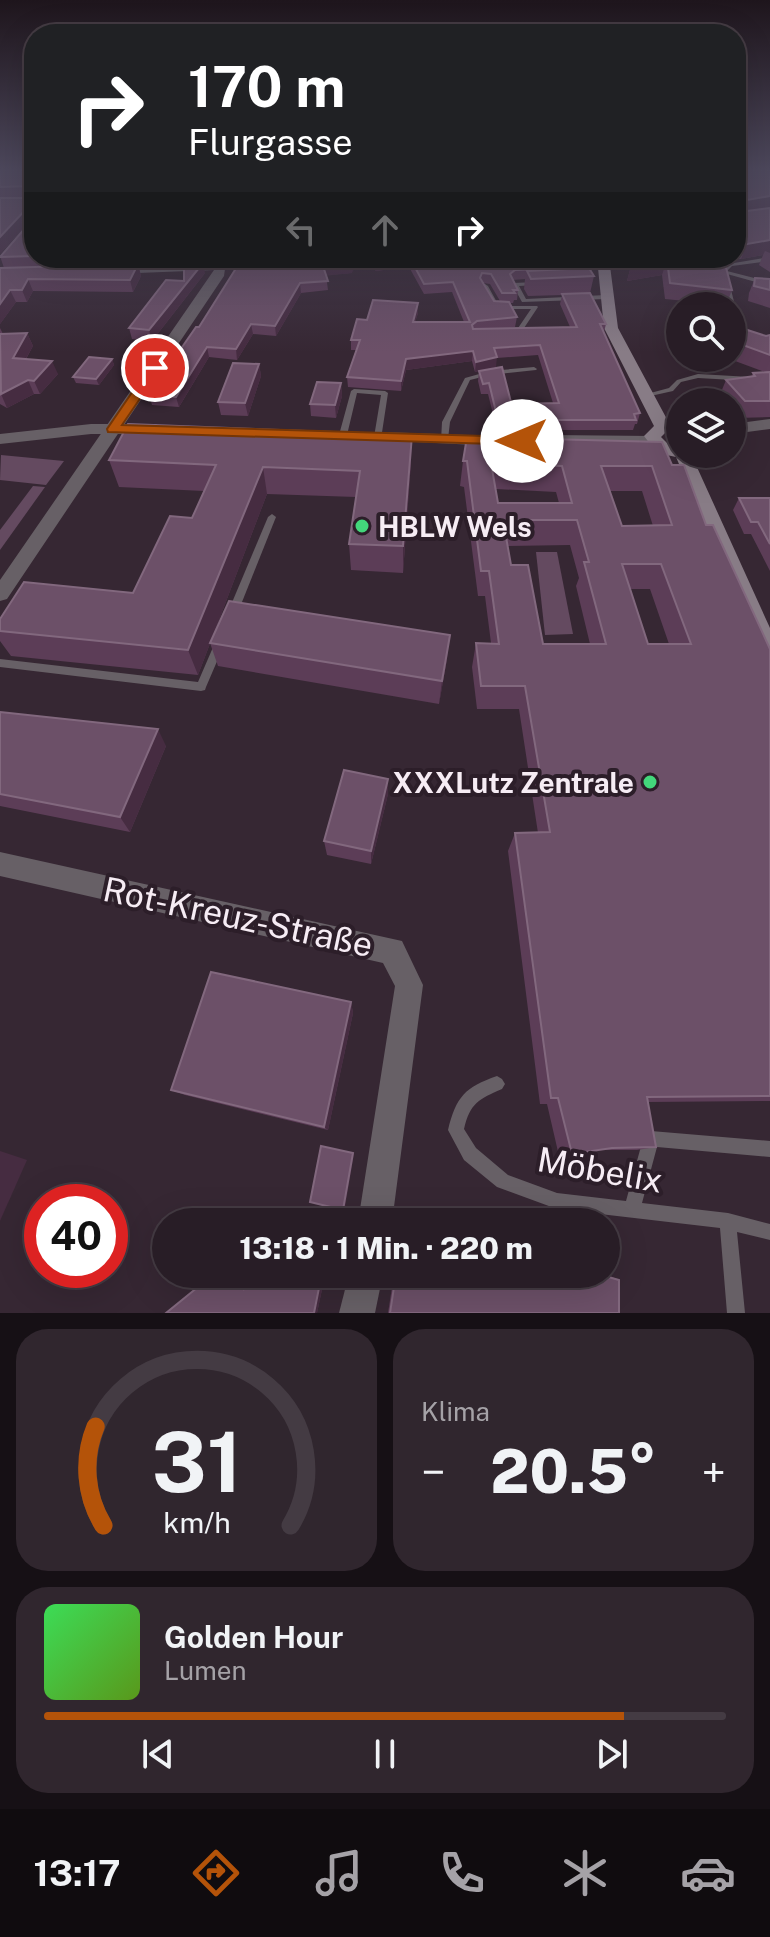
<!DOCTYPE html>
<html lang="de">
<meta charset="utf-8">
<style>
body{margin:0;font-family:"Public Sans",sans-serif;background:#30262e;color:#f1f3f6;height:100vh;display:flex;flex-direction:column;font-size:30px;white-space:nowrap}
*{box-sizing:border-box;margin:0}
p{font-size:26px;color:#a5a2a7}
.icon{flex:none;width:44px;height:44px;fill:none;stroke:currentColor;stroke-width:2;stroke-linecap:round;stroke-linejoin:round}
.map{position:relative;height:1313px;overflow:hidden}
.side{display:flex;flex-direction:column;gap:16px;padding:16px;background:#161015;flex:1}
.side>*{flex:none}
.banner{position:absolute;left:24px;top:24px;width:722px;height:244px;border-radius:32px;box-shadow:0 8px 32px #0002,0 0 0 2px #443b43;background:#202124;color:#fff;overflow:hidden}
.fabs{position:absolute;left:666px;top:292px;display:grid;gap:16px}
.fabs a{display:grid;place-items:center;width:80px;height:80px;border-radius:50%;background:#281d26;box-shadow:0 8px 32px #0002,0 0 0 2px #443b43;font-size:40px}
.speed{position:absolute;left:24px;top:1184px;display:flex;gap:16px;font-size:40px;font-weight:700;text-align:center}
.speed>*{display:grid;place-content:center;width:104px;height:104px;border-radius:50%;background:#281d26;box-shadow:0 8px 32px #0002,0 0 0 2px #443b43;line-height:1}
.speed .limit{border:12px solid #d22;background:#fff;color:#111}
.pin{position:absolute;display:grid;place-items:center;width:68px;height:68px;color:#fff;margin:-34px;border:4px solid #fff;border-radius:50%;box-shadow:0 2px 8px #0007}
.me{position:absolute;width:88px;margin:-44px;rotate:270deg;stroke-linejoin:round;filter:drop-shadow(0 0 6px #0008)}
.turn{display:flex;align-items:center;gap:28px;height:168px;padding:0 32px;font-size:36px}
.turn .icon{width:104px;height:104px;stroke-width:2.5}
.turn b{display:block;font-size:56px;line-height:68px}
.lanes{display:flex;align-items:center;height:76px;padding:0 32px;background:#0003;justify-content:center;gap:40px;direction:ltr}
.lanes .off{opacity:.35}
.big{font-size:60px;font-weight:800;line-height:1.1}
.side .card{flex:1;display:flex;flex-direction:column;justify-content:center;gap:12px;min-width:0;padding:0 28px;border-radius:32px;background:#30262e}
.side .dial{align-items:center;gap:0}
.dial svg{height:208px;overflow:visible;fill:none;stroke:#443b43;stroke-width:7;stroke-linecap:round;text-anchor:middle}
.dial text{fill:#f1f3f6;stroke:none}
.song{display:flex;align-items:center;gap:24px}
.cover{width:96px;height:96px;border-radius:12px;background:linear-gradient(135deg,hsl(130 70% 55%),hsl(90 70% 35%))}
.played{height:8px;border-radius:4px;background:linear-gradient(90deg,#b45309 85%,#443b43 85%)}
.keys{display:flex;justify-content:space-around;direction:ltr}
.heat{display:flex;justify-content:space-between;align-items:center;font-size:44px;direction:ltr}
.side .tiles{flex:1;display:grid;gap:16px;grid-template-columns:1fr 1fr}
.card:last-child{grid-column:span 2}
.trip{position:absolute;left:152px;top:1208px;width:468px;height:80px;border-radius:40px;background:#281d26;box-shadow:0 8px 32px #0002,0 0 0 2px #443b43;font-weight:800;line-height:80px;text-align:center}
.tab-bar{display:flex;height:128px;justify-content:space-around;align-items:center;background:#100c0f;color:#a5a2a7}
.tab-bar .icon{width:56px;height:56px}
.tab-bar .on{color:#b45309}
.tab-bar b{font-size:36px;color:#f1f3f6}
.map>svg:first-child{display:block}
</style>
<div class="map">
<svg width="770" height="1313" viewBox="0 0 770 1313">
<rect width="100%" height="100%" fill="#362733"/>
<g fill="#644a60">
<path d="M1,455L64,461L46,485L0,480Z"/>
<path d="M33,486L45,487L0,550V530Z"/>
<path d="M536,552H557L573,634L545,635Z"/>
</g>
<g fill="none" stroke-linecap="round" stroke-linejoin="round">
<g fill="#676066" fill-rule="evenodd">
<path d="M770,257V261L732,266L727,271L770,282V286L727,274L743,337L738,338L732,318V306H729L719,271L728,264Z"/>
<path d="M537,282V284L535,285L519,286L526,299L606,295L609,297L606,299L522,302L512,284L513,283Z"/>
<path d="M485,284L488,286L499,306H537L538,307L520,334L512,336L509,334L516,331L531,309H495L482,286Z"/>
<path d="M534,367L537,369L536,370L490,375L470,380L450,422L448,439L444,441H441L442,422L465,378L490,371Z"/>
<path d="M698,374L770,378V382L698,378L681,382L673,391L646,397L643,395L669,388L677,380Z"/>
<path d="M354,389L385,391L388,393L381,439H375L374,437L381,395L357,393L347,435L343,437L339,435L351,391Z"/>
<path d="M272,514L276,517L238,612L236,615H230L228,612L268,517Z"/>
<path d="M219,641L222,642L224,645L206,687L205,690L201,691L0,667V659L198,682L214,645L216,642Z"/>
<path d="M497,1076L502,1079L505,1084L502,1089C479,1099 470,1103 464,1129L476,1148L508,1175L557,1193L626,1201L643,1139L645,1133L651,1131L770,1141V1157L657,1147L642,1203L728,1213L770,1224V1240L737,1232L745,1313H727L720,1228L557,1209L497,1187L464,1160L448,1130C456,1097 465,1087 497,1076Z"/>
</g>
<g fill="#676066" fill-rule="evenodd">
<path d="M217,258H227L226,262L264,261L269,264L264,267L225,269L224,276L7,599L0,601V580L214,270L112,274L107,271L112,268L215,263Z"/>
<path d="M0,852L402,941L423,985L392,1222H358L395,986L383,963L0,876Z"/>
<path d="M349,1274H383L375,1313H339Z"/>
</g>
<g fill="#676066" fill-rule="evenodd">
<path d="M770,419V429L732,434V424Z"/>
<path d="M91,424H156L164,429L156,434H91L0,444V434Z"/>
<path d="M382,432L496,436L504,441L496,446L376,440L374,437Z"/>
<path d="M550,435L653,436L661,441L653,446L544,443L542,440Z"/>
</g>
<path fill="#887c86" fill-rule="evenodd" d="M597,258H609L618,328L669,423L680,424V434L666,432L661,437L669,445L680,448V454H691L770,628V661L762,658L759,652L676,457L657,453L644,436L654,426L604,328Z"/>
</g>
<g fill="#5c3d57" fill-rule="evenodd">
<path d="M0,168H34V258H149L146,264H138L141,276L133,292L33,291L27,302H16L0,324L4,268L0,256L32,220V218L0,254L31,197L0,198Z"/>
<path d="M736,168H770V272L759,265L763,255L741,259L731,258H736Z"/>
<path d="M186,258H204V261L186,262Z"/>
<path d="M290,258L352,273L326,275L328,290L301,293L276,336L253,334L237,360L209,357L179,407L152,405L149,395L199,327Z"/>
<path d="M376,258H597L595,268H581L594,276L590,293L606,324L604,332L640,413L637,424H635L633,430H497L488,394H481L478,381L479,371L475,372L472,361L406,370L401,391L348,387L347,377L356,350H351V340L367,320L418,303V313L415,322H464L452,292L424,294L409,267L375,271ZM525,279L524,289L528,296L562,295L560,304L570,327L500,329L515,327L517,317L510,303H513L514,300H517L518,290L513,280ZM483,283L490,284L500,301H494ZM538,355L553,403L512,404L488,369L497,358Z"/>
<path d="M642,258H721L720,260L732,290L726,305L665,299L662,275L627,281L631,266Z"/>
<path d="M205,273L152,341L132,339L129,328L184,281Z"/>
<path d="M755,278L770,279V308L748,301L749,293Z"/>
<path d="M732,325L766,336L770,335V417L737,418L732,412V402H723L719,397L726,380L751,377L753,373L765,372L727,358H732Z"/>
<path d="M0,328L3,334L27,333L33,346L26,359L58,374L40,394H34L7,408L0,404Z"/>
<path d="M112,359L114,365L99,385L76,383L73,377Z"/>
<path d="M259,364L261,376L248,416L221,415L218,402Z"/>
<path d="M341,383L342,396L336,418L311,416L310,404Z"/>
<path d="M109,460L411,462L403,573L351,570L349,544L356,497L267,494L198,675L11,656L0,641V619L133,593L192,518L204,491L119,487Z"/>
<path d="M463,461L672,465L706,525L770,649V1101L648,1102L656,1147L637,1150H598L559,1156L547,1104H540L508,851L515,833H538L519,709H477L472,667L476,643H491L485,596H478L464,487L460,486ZM496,489L556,492L559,503H498ZM610,491H642L653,526H622ZM570,545L579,578L576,586L590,644H543L511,565L508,546ZM630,589H650L669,644H648Z"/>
<path d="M739,498H770V571L751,534H744L733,510Z"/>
<path d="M210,643L447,659L439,704L218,666Z"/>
<path d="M0,712L166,746L130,832L0,806Z"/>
<path d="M388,779V794L371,864L327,855L324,841Z"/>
<path d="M351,1002L353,1013L328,1130L185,1095L171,1090Z"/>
<path d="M214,1274H251L254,1281L262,1274H303L324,1280L317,1313H166Z"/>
<path d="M394,1274H605L619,1280V1313H388Z"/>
</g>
<g fill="#462c41">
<path d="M770,196V208L736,215L741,201Z"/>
<path d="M28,207L32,218L0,254V237Z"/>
<path d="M770,240V253L765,251L763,255L741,259L747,244Z"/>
<path d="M354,258H359L352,273L324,276L323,266Z"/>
<path d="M410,258L409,267L375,271V261Z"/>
<path d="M667,260L662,275L627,281L631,266Z"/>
<path d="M203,263L205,273L152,341L149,330Z"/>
<path d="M138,264L141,276L133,292L130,280Z"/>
<path d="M28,279L33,291L27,302L22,290Z"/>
<path d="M300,283L301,293L276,336L275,326Z"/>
<path d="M10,290L16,302L0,324V304Z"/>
<path d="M418,303V313L412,332L413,322Z"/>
<path d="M251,324L253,334L237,360L236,349Z"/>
<path d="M27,333L33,346L19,371L13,358Z"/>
<path d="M207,347L209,357L179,407L176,397Z"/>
<path d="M473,351L472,361L406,370L401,391V381L406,359Z"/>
<path d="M497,357L496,367L475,372L476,362Z"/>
<path d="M112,359L114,365L99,385L96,379Z"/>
<path d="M52,361L58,374L40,394L34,381Z"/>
<path d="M259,364L261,376L248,416L245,403Z"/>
<path d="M28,380L34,394L7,408L1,394Z"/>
<path d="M341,383L342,396L336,418L335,405Z"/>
<path d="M412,435L411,462L403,573V546Z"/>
<path d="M263,467L267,494L198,675L188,650Z"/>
<path d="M450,635L447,659L439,704L442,681Z"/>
<path d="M158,729L166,746L130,832L120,817Z"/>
<path d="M388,779V794L371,864V851Z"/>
<path d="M351,1002L353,1013L328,1130L324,1127Z"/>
<path d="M0,1151L27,1160L0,1221Z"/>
<path d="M353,1153L354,1154L345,1208L343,1210Z"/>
<path d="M404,1215L428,1222H420L405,1218Z"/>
<path d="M238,1274H251L254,1281L244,1289Z"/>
<path d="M324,1280L317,1313H314L319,1288Z"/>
</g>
<g fill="#6c5068" stroke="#82687e" stroke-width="2" fill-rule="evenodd">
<path d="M0,168H34V256L0,257L32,220L33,209L28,207L0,237V198H30L33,195L30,186L0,187Z"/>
<path d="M736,168H770V196L741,201L739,212L770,208V240L747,244L736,243V196L740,194H736Z"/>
<path d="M290,258H354L352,263L323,266L328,281L300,283L275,326L251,324L236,349L207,347L176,397L149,395L196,327H199L240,262Z"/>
<path d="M376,258H597H575L581,267L515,270L510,274L518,290H513L515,293H502L491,274L482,273L480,278L494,301L509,302L517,317L477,321L472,325L473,329L577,327L562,294L590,293L606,324H600L640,413L634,414L636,420H498L489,383L483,384L479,371L502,367L513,410L512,404L559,403L540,345L494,348L497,357L476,362L473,351L406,359L401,381L347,377L360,340H351L357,319L367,320L373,300L418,303L413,322H470L453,282L424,284L410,258L375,261Z"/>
<path d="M642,258H714L724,260L732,290L670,283L667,260L631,266Z"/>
<path d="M203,263L149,330L129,328L166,280L184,281V264Z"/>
<path d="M138,264L130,280L28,279L22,290H10L0,304V268Z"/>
<path d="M589,268L594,276L531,279L527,271Z"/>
<path d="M755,278L770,279V290L754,286Z"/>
<path d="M732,325L766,336L770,335V355L732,341Z"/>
<path d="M27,333L13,358L52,361L34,381L28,380L1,394L0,334Z"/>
<path d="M89,357L112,359L96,379L73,377Z"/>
<path d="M233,363L259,364L245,403L218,402Z"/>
<path d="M770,372V401H745L726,380L755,376L753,373Z"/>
<path d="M317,382L341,383L335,405L310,404Z"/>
<path d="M128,424L412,435L403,546L349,544L360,471L263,467L188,650L0,631V619L24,582L133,593L170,516L192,518L216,465L109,460Z"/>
<path d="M467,437L662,442L672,465H684L706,525H713L770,649V1096L647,1097L656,1147L612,1148L572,1154L558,1098H551L515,833L550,832L525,686H481L476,643L499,644L489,571H481L467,461H463ZM491,463L562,466L572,503H498ZM601,466H652L672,525L622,526ZM503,520H577L589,562H584L606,644H543L528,565H511ZM622,564H661L691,644H648Z"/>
<path d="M739,498H770V544L758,522H751Z"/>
<path d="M229,601L450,635L442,681L210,643Z"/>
<path d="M0,712L158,729L120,817L0,794Z"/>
<path d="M344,770L388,779L371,851L324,841Z"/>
<path d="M211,972L351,1002L324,1127L171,1090Z"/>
<path d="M321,1146L353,1153L343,1210L310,1202Z"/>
<path d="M405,1218L420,1222H404Z"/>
<path d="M214,1274H238L244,1289L262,1274H285L284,1278L319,1288L314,1313H166Z"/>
<path d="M396,1274H598L619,1280V1313H390Z"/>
</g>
<linearGradient id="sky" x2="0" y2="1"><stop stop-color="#1e151c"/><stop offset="0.48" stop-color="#4c475b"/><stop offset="1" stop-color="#4c475b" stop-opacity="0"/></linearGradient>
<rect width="770" height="352" fill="url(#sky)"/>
<path fill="#b45309" stroke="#753606" stroke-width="2" d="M150,366L161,368L122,425L522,437L529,441L522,445L108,432L107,429Z"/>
<g fill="#43d77b" stroke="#2c1e29" stroke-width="3">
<circle cx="362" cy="526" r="8"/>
<circle cx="650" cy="782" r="8"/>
</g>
<g text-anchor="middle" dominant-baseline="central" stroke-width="8" stroke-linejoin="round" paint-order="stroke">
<g font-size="28" font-weight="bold" fill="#f6ecf4" stroke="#2c1e29" text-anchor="start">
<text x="378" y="526">HBLW Wels</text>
<text x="634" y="782" text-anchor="end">XXXLutz Zentrale</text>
</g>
<g font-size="34" fill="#f6ecf4" stroke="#2c1e29">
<text transform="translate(238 917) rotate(12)">Rot-Kreuz-Straße</text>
<text transform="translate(600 1170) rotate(10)">Möbelix</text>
</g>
</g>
</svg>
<div class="fabs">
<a><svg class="icon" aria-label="search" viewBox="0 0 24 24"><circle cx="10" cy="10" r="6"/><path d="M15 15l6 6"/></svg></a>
<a><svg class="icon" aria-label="layers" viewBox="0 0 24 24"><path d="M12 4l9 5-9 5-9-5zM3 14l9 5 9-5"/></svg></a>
</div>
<div class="speed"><div class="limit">40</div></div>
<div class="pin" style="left:155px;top:368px;background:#d93025"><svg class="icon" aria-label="arrive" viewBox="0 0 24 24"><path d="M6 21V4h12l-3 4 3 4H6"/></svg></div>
<svg class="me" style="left:522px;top:441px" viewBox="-20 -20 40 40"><circle r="19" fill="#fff"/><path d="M0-13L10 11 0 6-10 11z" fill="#b45309"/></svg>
<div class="trip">13:18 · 1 Min. · 220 m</div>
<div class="banner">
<div class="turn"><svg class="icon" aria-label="right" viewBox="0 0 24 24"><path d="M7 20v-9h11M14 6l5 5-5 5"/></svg><div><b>170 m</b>Flurgasse</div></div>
<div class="lanes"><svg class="icon off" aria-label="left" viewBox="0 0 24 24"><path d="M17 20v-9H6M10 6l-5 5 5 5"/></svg><svg class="icon off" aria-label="ahead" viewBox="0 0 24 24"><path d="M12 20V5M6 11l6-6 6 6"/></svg><svg class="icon" aria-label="right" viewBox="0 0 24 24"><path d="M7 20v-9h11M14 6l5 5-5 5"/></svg></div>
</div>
</div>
<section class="side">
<div class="tiles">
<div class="card dial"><svg viewBox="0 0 100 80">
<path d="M14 69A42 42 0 1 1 86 69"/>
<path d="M14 69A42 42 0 0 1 11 31" stroke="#b45309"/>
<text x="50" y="56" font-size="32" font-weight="700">31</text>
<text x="50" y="72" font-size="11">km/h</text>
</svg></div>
<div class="card"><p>Klima</p>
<div class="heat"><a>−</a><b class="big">20.5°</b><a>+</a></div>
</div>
<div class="card">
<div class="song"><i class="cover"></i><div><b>Golden Hour</b><p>Lumen</p></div></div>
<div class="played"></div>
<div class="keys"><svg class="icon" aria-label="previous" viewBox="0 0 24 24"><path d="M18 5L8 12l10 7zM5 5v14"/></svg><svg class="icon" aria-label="pause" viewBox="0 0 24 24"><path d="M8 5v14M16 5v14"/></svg><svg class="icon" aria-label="next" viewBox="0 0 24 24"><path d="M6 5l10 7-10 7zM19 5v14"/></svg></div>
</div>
</div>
</section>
<nav class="tab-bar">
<b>13:17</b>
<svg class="icon on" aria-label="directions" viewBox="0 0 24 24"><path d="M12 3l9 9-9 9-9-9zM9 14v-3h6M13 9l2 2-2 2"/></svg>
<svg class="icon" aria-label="music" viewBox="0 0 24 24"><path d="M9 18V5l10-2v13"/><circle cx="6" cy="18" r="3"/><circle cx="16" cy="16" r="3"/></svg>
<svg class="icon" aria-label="phone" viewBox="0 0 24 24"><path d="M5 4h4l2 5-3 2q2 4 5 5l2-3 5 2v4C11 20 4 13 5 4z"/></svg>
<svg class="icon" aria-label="climate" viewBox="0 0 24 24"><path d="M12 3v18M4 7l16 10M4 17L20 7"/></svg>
<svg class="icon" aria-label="car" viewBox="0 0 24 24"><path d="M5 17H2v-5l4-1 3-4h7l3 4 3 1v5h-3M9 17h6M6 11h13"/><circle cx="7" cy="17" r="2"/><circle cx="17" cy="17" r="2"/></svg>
</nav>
